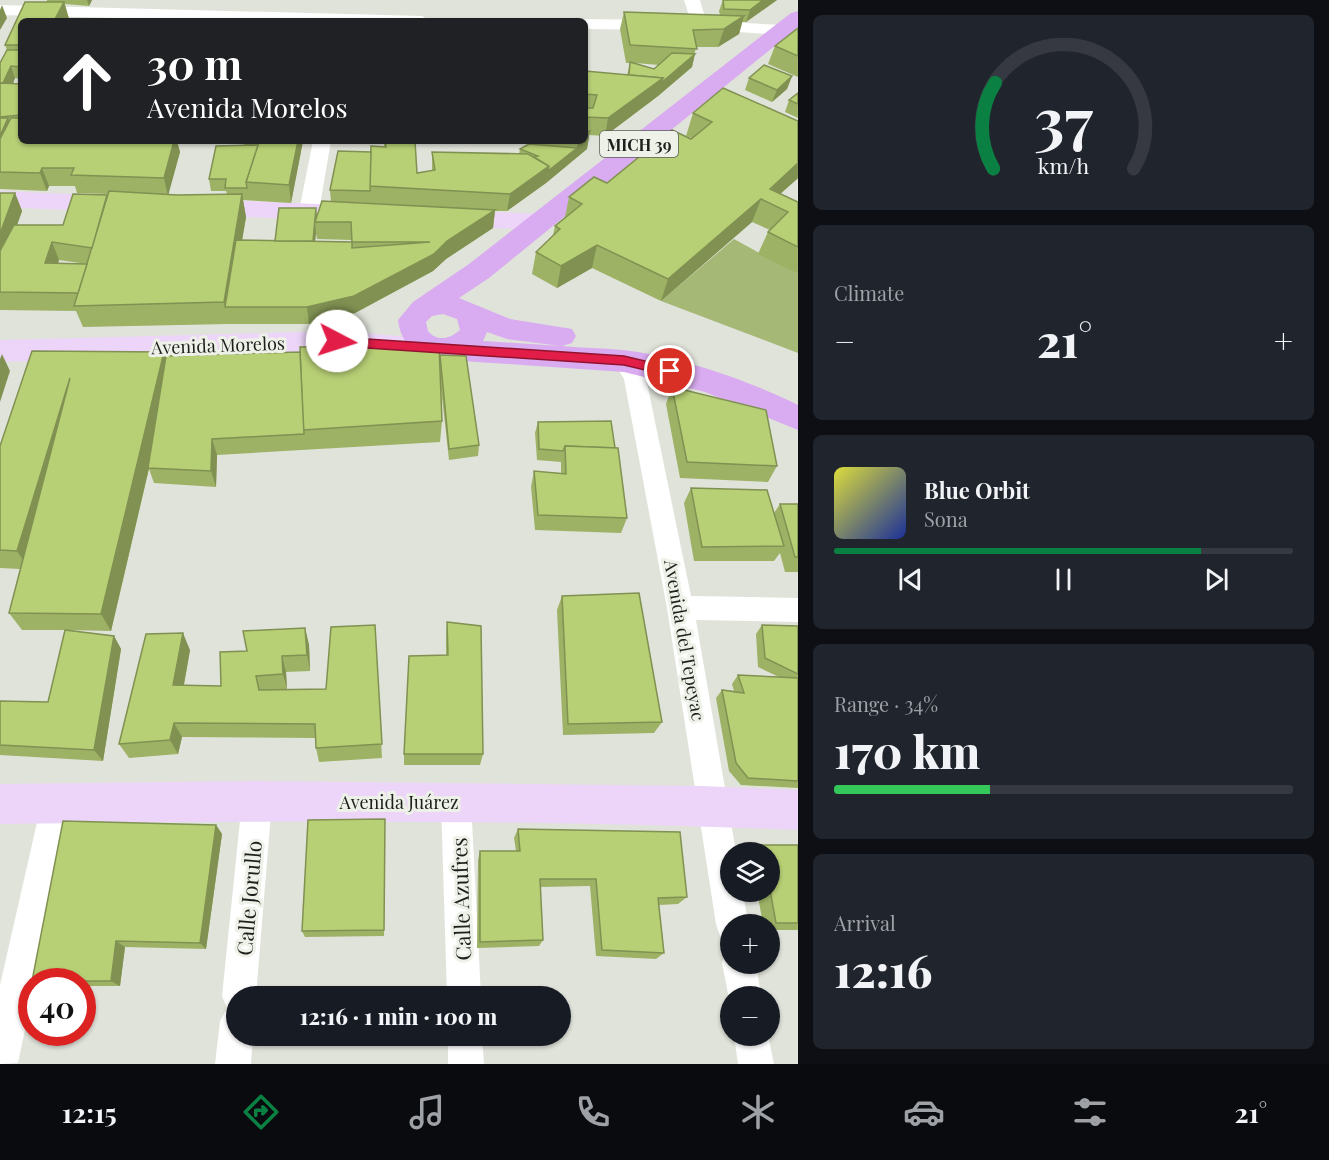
<!DOCTYPE html>
<meta charset="utf-8">
<style>
body{margin:0;font-family:"Playfair Display",serif;background:#20242c;color:#f1f3f6;height:100vh;display:flex;flex-direction:column;font-size:22px;white-space:nowrap}
*{box-sizing:border-box;margin:0}
p{font-size:20px;color:#9ea1a6}
.icon{flex:none;width:33px;height:33px;fill:none;stroke:currentColor;stroke-width:2;stroke-linecap:round;stroke-linejoin:round}
.map{position:relative;flex:1;overflow:hidden}
.details{display:flex;flex-direction:column;gap:15px;padding:15px;background:#0d0f14;width:531px}
.details>*{flex:none}
.hud{position:absolute;left:18px;top:18px;width:570px;height:126px;border-radius:9px;box-shadow:0 2px 4px #0004;background:#202124;color:#fff;overflow:hidden}
.buttons{position:absolute;left:720px;top:842px;display:grid;gap:12px}
.buttons a{display:grid;place-items:center;width:60px;height:60px;border-radius:50%;background:#171b24;box-shadow:0 2px 4px #0004;font-size:30px}
.speed{position:absolute;left:18px;top:968px;display:flex;gap:12px;font-size:30px;font-weight:700;text-align:center}
.speed>*{display:grid;place-content:center;width:78px;height:78px;border-radius:50%;background:#171b24;box-shadow:0 2px 4px #0004;line-height:1}
.speed .limit{border:9px solid #d22;background:#fff;color:#111}
.pin{position:absolute;display:grid;place-items:center;width:51px;height:51px;color:#fff;margin:-26px;border:3px solid #fff;border-radius:50%;box-shadow:0 2px 6px #0007}
.me{position:absolute;width:66px;margin:-33px;rotate:95deg;stroke-linejoin:round;filter:drop-shadow(0 0 4px #0008)}
.turn{display:flex;align-items:center;gap:21px;height:126px;padding:0 30px;font-size:27px}
.turn .icon{width:78px;height:78px;stroke-width:2.5}
.turn b{display:block;font-size:42px;line-height:51px}
.big{font-size:45px;font-weight:800;line-height:1.1}
.details .widget{flex:1;display:flex;flex-direction:column;justify-content:center;gap:9px;min-width:0;padding:0 21px;border-radius:9px;background:#20242c}
.details .dial{align-items:center;gap:0}
.dial svg{height:156px;overflow:visible;fill:none;stroke:#363941;stroke-width:7;stroke-linecap:round;text-anchor:middle}
.dial text{fill:#f1f3f6;stroke:none}
.song{display:flex;align-items:center;gap:18px}
.cover{width:72px;height:72px;border-radius:9px;background:linear-gradient(135deg,hsl(60 70% 55%),hsl(230 70% 35%))}
.played{height:6px;border-radius:3px;background:linear-gradient(90deg,#0b8043 80%,#363941 80%)}
.keys{display:flex;justify-content:space-around;direction:ltr}
.heat{display:flex;justify-content:space-between;align-items:center;font-size:33px;direction:ltr}
.charge{height:9px;border-radius:4px;background:linear-gradient(90deg,#34c759 34%,#363941 0)}
.trip{position:absolute;left:226px;top:986px;width:345px;height:60px;border-radius:30px;background:#171b24;box-shadow:0 2px 4px #0004;font-weight:800;line-height:60px;text-align:center}
.menu{display:flex;height:96px;justify-content:space-around;align-items:center;background:#090b0e;color:#9ea1a6}
.menu .icon{width:42px;height:42px}
.menu .active{color:#0b8043}
.menu b{font-size:27px;color:#f1f3f6}
main{display:flex;flex:1;min-height:0}
.map>svg:first-child{display:block}
</style>
<main>
<div class="map">
<svg width="798" height="1064" viewBox="0 0 798 1064">
<rect width="100%" height="100%" fill="#e0e3da"/>
<path fill="#a6b876" d="M734,239L798,274V353L661,301Z"/>
<g fill="none" stroke-linecap="round" stroke-linejoin="round">
<g fill="#fff" fill-rule="evenodd">
<path d="M684,0H700L706,21L782,25L790,30L782,35L693,29Z"/>
<path d="M0,5L422,16L430,21H236L0,15Z"/>
<path d="M585,19L657,20L665,25L657,30L585,29V21H579Z"/>
<path d="M313,141H331L319,211L316,216L309,217L302,216L299,211Z"/>
<path d="M624,353L632,355L646,378L691,596L798,598V622L696,620L736,852H730V891H743L748,924H730V940L720,936L716,924L667,608L624,379L613,361L616,355Z"/>
<path d="M257,786L268,790L272,801L256,996H237V1035H253L251,1064H215L220,1021L227,1008L222,996L242,801L246,790Z"/>
<path d="M456,787L467,791L471,802L481,996H447L441,802L445,791Z"/>
<path d="M56,790L67,794L71,805L35,981H32V996L18,1063L0,1064V985L41,805L45,794Z"/>
<path d="M730,950V963H756L761,996H730V1004L722,963L727,951Z"/>
<path d="M448,1035H482L484,1064H448Z"/>
<path d="M734,1035H768L774,1064H738Z"/>
</g>
<g fill="#ecd5f8" fill-rule="evenodd">
<path d="M0,191L114,196L123,198L127,204L123,210L114,212L0,207Z"/>
<path d="M199,199L363,206L372,208L376,214L372,220L363,222L199,215L190,213L186,207L190,201Z"/>
<path d="M448,210L542,214L551,216L555,222L551,228L542,230L448,226L439,224L435,218L439,212Z"/>
<path d="M337,331L436,339L446,342L450,349L446,356L436,359L337,351L0,362V340Z"/>
<path d="M257,781L701,786L798,790V830C532,819 266,821 0,824V784Z"/>
</g>
<path fill="#d9abf0" fill-rule="evenodd" d="M798,11V27L489,278L459,298L510,319L572,329L576,336L572,343L562,346C582,348 602,348 622,350C679,356 747,380 798,405V430L705,392L624,372L434,359C412,352 401,343 398,320L413,302L469,264L791,13ZM443,314L457,319L460,330C450,339 437,342 428,331L426,322L432,316ZM487,332L507,339L561,346L483,341Z"/>
</g>
<g fill="#9db265" fill-rule="evenodd">
<path d="M47,0H92L89,6L65,4L69,19L68,21H21V79L15,78L13,84H21V141H177L180,152L168,194L177,195L227,194L226,191H211L209,179L216,146H244L243,141H303L291,203L243,200L246,217L242,240L275,241L279,208H316L317,216L322,201L331,202L330,190L338,151L371,152V146L384,147V141H415L417,173L432,171V152L519,154L520,149L528,145V141H585V71L627,75L630,63H626L620,29L624,12L720,15L719,11L723,0H777L746,22H742L739,34L718,47H696L692,67L658,96L605,136L589,135L587,149L546,183L507,211H495L493,228L446,259L433,271L355,313L309,324H228L83,327L76,311L0,310V193H15L22,211L17,225H63L73,194L107,195L108,194L77,193L75,186H49L47,191L0,189V63L7,50L5,45L25,2H47ZM635,63L659,65L654,69ZM334,202L370,203L430,207ZM316,233L317,239L352,240V242L315,241ZM59,260L87,264H58Z"/>
<path d="M798,28V77L768,64L775,46Z"/>
<path d="M792,76L787,89L772,102L745,90L749,78Z"/>
<path d="M798,93V118L785,112L789,100Z"/>
<path d="M693,113L798,121V179H797L780,194L798,202V274L758,254L768,232L770,230L752,222L661,301L592,268L557,288L532,274L536,252L553,235L555,226L565,217L569,197L607,183L691,139L692,138L686,136Z"/>
<path d="M440,355L479,445L478,456L449,460L441,388L442,421L440,442L217,455L216,487L154,483L149,469L111,631L67,630L114,636L121,649L103,761L0,755V701L48,702L65,630H22L9,613L20,569L0,568V446L166,356Z"/>
<path d="M672,387L777,466L768,482L680,478L666,404Z"/>
<path d="M611,421L627,518L621,533L535,530L531,487L534,471L561,473V462L537,460L535,433L538,422Z"/>
<path d="M691,488L774,513L780,504H798V572H785L780,553L774,561H694L684,503Z"/>
<path d="M562,596L662,722L654,733L563,735L557,610Z"/>
<path d="M447,622L483,754L480,765H404V754L446,655V636Z"/>
<path d="M375,625L382,758L319,762L316,748V738L182,737L178,754L129,758L119,744L190,650L184,685L221,686L247,651L305,628L309,645L310,671L286,672L287,689H326Z"/>
<path d="M762,625L798,626V788L741,785L729,771L716,698L722,690L734,691L732,684L738,675L779,677L758,667L756,634Z"/>
<path d="M216,825L222,834L206,949L125,947L120,986H82V981Z"/>
<path d="M385,829L384,936L305,937L302,931Z"/>
<path d="M518,829L687,897L678,904L659,905L664,953L656,959L596,956L590,886L540,887L543,940L539,946L477,948L478,860L480,851H516L514,838Z"/>
<path d="M760,845H798V930H770V924H763L757,891H770V852H751Z"/>
</g>
<g fill="#809152">
<path d="M87,0H92L89,6Z"/>
<path d="M763,0H777L746,22L750,10Z"/>
<path d="M64,2L69,19L68,21H54Z"/>
<path d="M2,5L7,18L0,30V10Z"/>
<path d="M744,16L739,34L718,47L724,29Z"/>
<path d="M695,54L692,67L658,96L661,83Z"/>
<path d="M11,66L15,78L6,101L1,88Z"/>
<path d="M792,76L787,89L772,102L777,90Z"/>
<path d="M663,78L658,96L605,136L608,118Z"/>
<path d="M8,118L15,136L0,167V136Z"/>
<path d="M590,131L587,149L546,183L548,171L577,148L578,142L579,141H585V136Z"/>
<path d="M174,141H177L180,152L168,196L164,178Z"/>
<path d="M298,141H303L291,203L289,185Z"/>
<path d="M798,163V175L797,179L770,203V189Z"/>
<path d="M549,166L546,183L507,211L510,194Z"/>
<path d="M42,168L49,186L47,191L40,173Z"/>
<path d="M15,193L22,211L5,259L0,249V234Z"/>
<path d="M242,194L246,217L231,307H225L224,302Z"/>
<path d="M761,199L752,222L661,301L668,279Z"/>
<path d="M316,208L317,222H315L316,233L314,254L313,242Z"/>
<path d="M495,210L493,228L446,259L433,271L355,313L309,324L307,307L447,241Z"/>
<path d="M52,242L59,260L52,281L45,263Z"/>
<path d="M597,245L592,268L557,288L561,266Z"/>
<path d="M164,352L171,373L111,631L101,614Z"/>
<path d="M2,354L10,371L0,402V359Z"/>
<path d="M70,378L29,569L17,551Z"/>
<path d="M212,439L217,455L216,487L211,471Z"/>
<path d="M305,628L309,645L310,671L307,655Z"/>
<path d="M183,633L190,650L181,700L173,685Z"/>
<path d="M114,636L121,649L103,761L94,750Z"/>
<path d="M282,656L286,672L287,689L283,674Z"/>
<path d="M174,723L182,737L178,754L170,740Z"/>
<path d="M216,825L222,834L206,949L200,943Z"/>
<path d="M116,941L125,947L120,986L111,981Z"/>
</g>
<g fill="#b7cf75" stroke="#809152" stroke-width="1.5">
<path d="M723,0H763L750,10L724,9Z"/>
<path d="M25,2H64L54,21H21V45H5Z"/>
<path d="M624,12L744,16L724,29L693,30L697,49L630,45Z"/>
<path d="M798,28V56L775,46Z"/>
<path d="M7,50H21V67L11,66L3,83H0V63Z"/>
<path d="M672,53L695,54L661,83L663,78L629,75L630,62L654,69Z"/>
<path d="M764,65L792,76L777,90L749,78Z"/>
<path d="M585,71L663,78L608,118L585,117V108H593L597,95L585,94Z"/>
<path d="M0,83L21,84V115L0,117Z"/>
<path d="M723,88L798,121V163L770,189L798,202V247L768,232L788,212L761,199L668,279L597,245L561,266L536,252L560,229L555,226L582,204L569,197L594,177L607,183L672,130L691,139L712,122L693,113Z"/>
<path d="M798,93V104L789,100Z"/>
<path d="M0,118H8L0,136Z"/>
<path d="M11,118H21V141H174L164,178L71,175L74,168H42L40,173L0,172V139Z"/>
<path d="M585,131H590L585,136Z"/>
<path d="M259,141H298L289,185L246,182Z"/>
<path d="M385,141H415L417,173L435,170L432,152L528,154L549,166L510,194L369,186L371,146L386,147Z"/>
<path d="M529,144L577,148L548,171L549,166L534,157L538,156L520,149Z"/>
<path d="M258,145L246,182L247,188H225L226,179H209L216,146Z"/>
<path d="M338,151L371,152L370,191L330,190Z"/>
<path d="M109,191L177,195L242,194L224,302L74,306Z"/>
<path d="M0,193H15L0,234Z"/>
<path d="M73,194L107,195L92,248L52,242L45,263L87,264L78,293L0,292V251L14,225H63Z"/>
<path d="M322,201L495,210L447,241L434,254L354,296L307,307H225L236,240L352,242V248L430,242H352L351,222H315Z"/>
<path d="M279,208H316L313,241H275Z"/>
<path d="M439,345L442,421L303,430L300,347Z"/>
<path d="M32,351L164,352L101,614L9,613L70,378L17,551L0,550V446Z"/>
<path d="M300,352L304,434L212,439L211,471L148,468L166,356Z"/>
<path d="M440,355L466,356L479,445L449,449Z"/>
<path d="M672,387L766,410L777,466L687,462Z"/>
<path d="M611,421L615,448L565,446L563,451L539,449L538,422Z"/>
<path d="M565,446L618,448L627,518L538,515L534,471L566,474Z"/>
<path d="M691,488L767,490L784,546L702,547Z"/>
<path d="M780,504H798V557H795Z"/>
<path d="M639,593L662,722L568,724L562,596Z"/>
<path d="M447,622L481,626L483,754H404L409,656L448,655Z"/>
<path d="M375,625L382,744L316,748L315,724L174,723L170,740L119,744L146,634L183,633L173,685L221,686L220,652L247,651L243,631L305,628L307,655L282,656L283,674L256,676L259,690L326,689L331,627Z"/>
<path d="M762,625L798,626V674L765,658Z"/>
<path d="M65,630L114,636L94,750L0,745V701L48,702Z"/>
<path d="M738,675L798,678V781L748,778L736,763L722,690L744,693Z"/>
<path d="M385,819L384,930L302,931L308,820Z"/>
<path d="M63,821L216,825L200,943L116,941L111,981H32Z"/>
<path d="M518,829L680,832L687,897L658,898L664,953L602,950L596,879H540L543,940L480,942V851H520Z"/>
<path d="M760,845H798V923H776L770,890V852H762Z"/>
</g>
<path fill="#e11d48" stroke="#92132f" stroke-width="1.5" d="M337,337L624,356L670,367L676,371L670,376L624,365L337,346L331,341Z"/>
<g text-anchor="middle" dominant-baseline="central" stroke-width="6" stroke-linejoin="round" paint-order="stroke">
<rect fill="#eef1e8" stroke="#5c5e59" stroke-width="1.5" x="600" y="131" width="78" height="26" rx="4.5"/>
<g font-size="16" font-weight="bold" fill="#1e1f1c">
<text x="639" y="144">MICH 39</text>
</g>
<g font-size="18" fill="#1e1f1c" stroke="#eef1e8">
<text transform="translate(218 345) rotate(-2)">Avenida Morelos</text>
<text transform="translate(685 640) rotate(80)">Avenida del Tepeyac</text>
<text x="399" y="802">Avenida Juárez</text>
</g>
<g font-size="21" fill="#1e1f1c" stroke="#eef1e8">
<text transform="translate(248 898) rotate(-85)">Calle Jorullo</text>
<text transform="translate(460 899) rotate(-92)">Calle Azufres</text>
</g>
</g>
</svg>
<div class="buttons">
<a><svg class="icon" aria-label="layers" viewBox="0 0 24 24"><path d="M12 4l9 5-9 5-9-5zM3 14l9 5 9-5"/></svg></a>
<a>+</a>
<a>−</a>
</div>
<div class="speed"><div class="limit">40</div></div>
<div class="pin" style="left:670px;top:371px;background:#d93025"><svg class="icon" aria-label="arrive" viewBox="0 0 24 24"><path d="M6 21V4h12l-3 4 3 4H6"/></svg></div>
<svg class="me" style="left:337px;top:341px" viewBox="-20 -20 40 40"><circle r="19" fill="#fff"/><path d="M0-13L10 11 0 6-10 11z" fill="#e11d48"/></svg>
<div class="trip">12:16 · 1 min · 100 m</div>
<div class="hud">
<div class="turn"><svg class="icon" aria-label="ahead" viewBox="0 0 24 24"><path d="M12 20V5M6 11l6-6 6 6"/></svg><div><b>30 m</b>Avenida Morelos</div></div>
</div>
</div>
<section class="details">
<div class="widget dial"><svg viewBox="0 0 100 80">
<path d="M14 69A42 42 0 1 1 86 69"/>
<path d="M14 69A42 42 0 0 1 15 25" stroke="#0b8043"/>
<text x="50" y="56" font-size="32" font-weight="700">37</text>
<text x="50" y="72" font-size="11">km/h</text>
</svg></div>
<div class="widget"><p>Climate</p>
<div class="heat"><a>−</a><b class="big">21°</b><a>+</a></div>
</div>
<div class="widget">
<div class="song"><i class="cover"></i><div><b>Blue Orbit</b><p>Sona</p></div></div>
<div class="played"></div>
<div class="keys"><svg class="icon" aria-label="previous" viewBox="0 0 24 24"><path d="M18 5L8 12l10 7zM5 5v14"/></svg><svg class="icon" aria-label="pause" viewBox="0 0 24 24"><path d="M8 5v14M16 5v14"/></svg><svg class="icon" aria-label="next" viewBox="0 0 24 24"><path d="M6 5l10 7-10 7zM19 5v14"/></svg></div>
</div>
<div class="widget"><p>Range · 34%</p><b class="big">170 km</b><div class="charge"></div></div>
<div class="widget"><p>Arrival</p><b class="big">12:16</b></div>
</section>
</main>
<nav class="menu">
<b>12:15</b>
<svg class="icon active" aria-label="directions" viewBox="0 0 24 24"><path d="M12 3l9 9-9 9-9-9zM9 14v-3h6M13 9l2 2-2 2"/></svg>
<svg class="icon" aria-label="music" viewBox="0 0 24 24"><path d="M9 18V5l10-2v13"/><circle cx="6" cy="18" r="3"/><circle cx="16" cy="16" r="3"/></svg>
<svg class="icon" aria-label="phone" viewBox="0 0 24 24"><path d="M5 4h4l2 5-3 2q2 4 5 5l2-3 5 2v4C11 20 4 13 5 4z"/></svg>
<svg class="icon" aria-label="climate" viewBox="0 0 24 24"><path d="M12 3v18M4 7l16 10M4 17L20 7"/></svg>
<svg class="icon" aria-label="car" viewBox="0 0 24 24"><path d="M5 17H2v-5l4-1 3-4h7l3 4 3 1v5h-3M9 17h6M6 11h13"/><circle cx="7" cy="17" r="2"/><circle cx="17" cy="17" r="2"/></svg>
<svg class="icon" aria-label="filters" viewBox="0 0 24 24"><path d="M4 7h16M4 17h16"/><circle cx="9" cy="7" r="2"/><circle cx="15" cy="17" r="2"/></svg>
<b>21°</b>
</nav>
